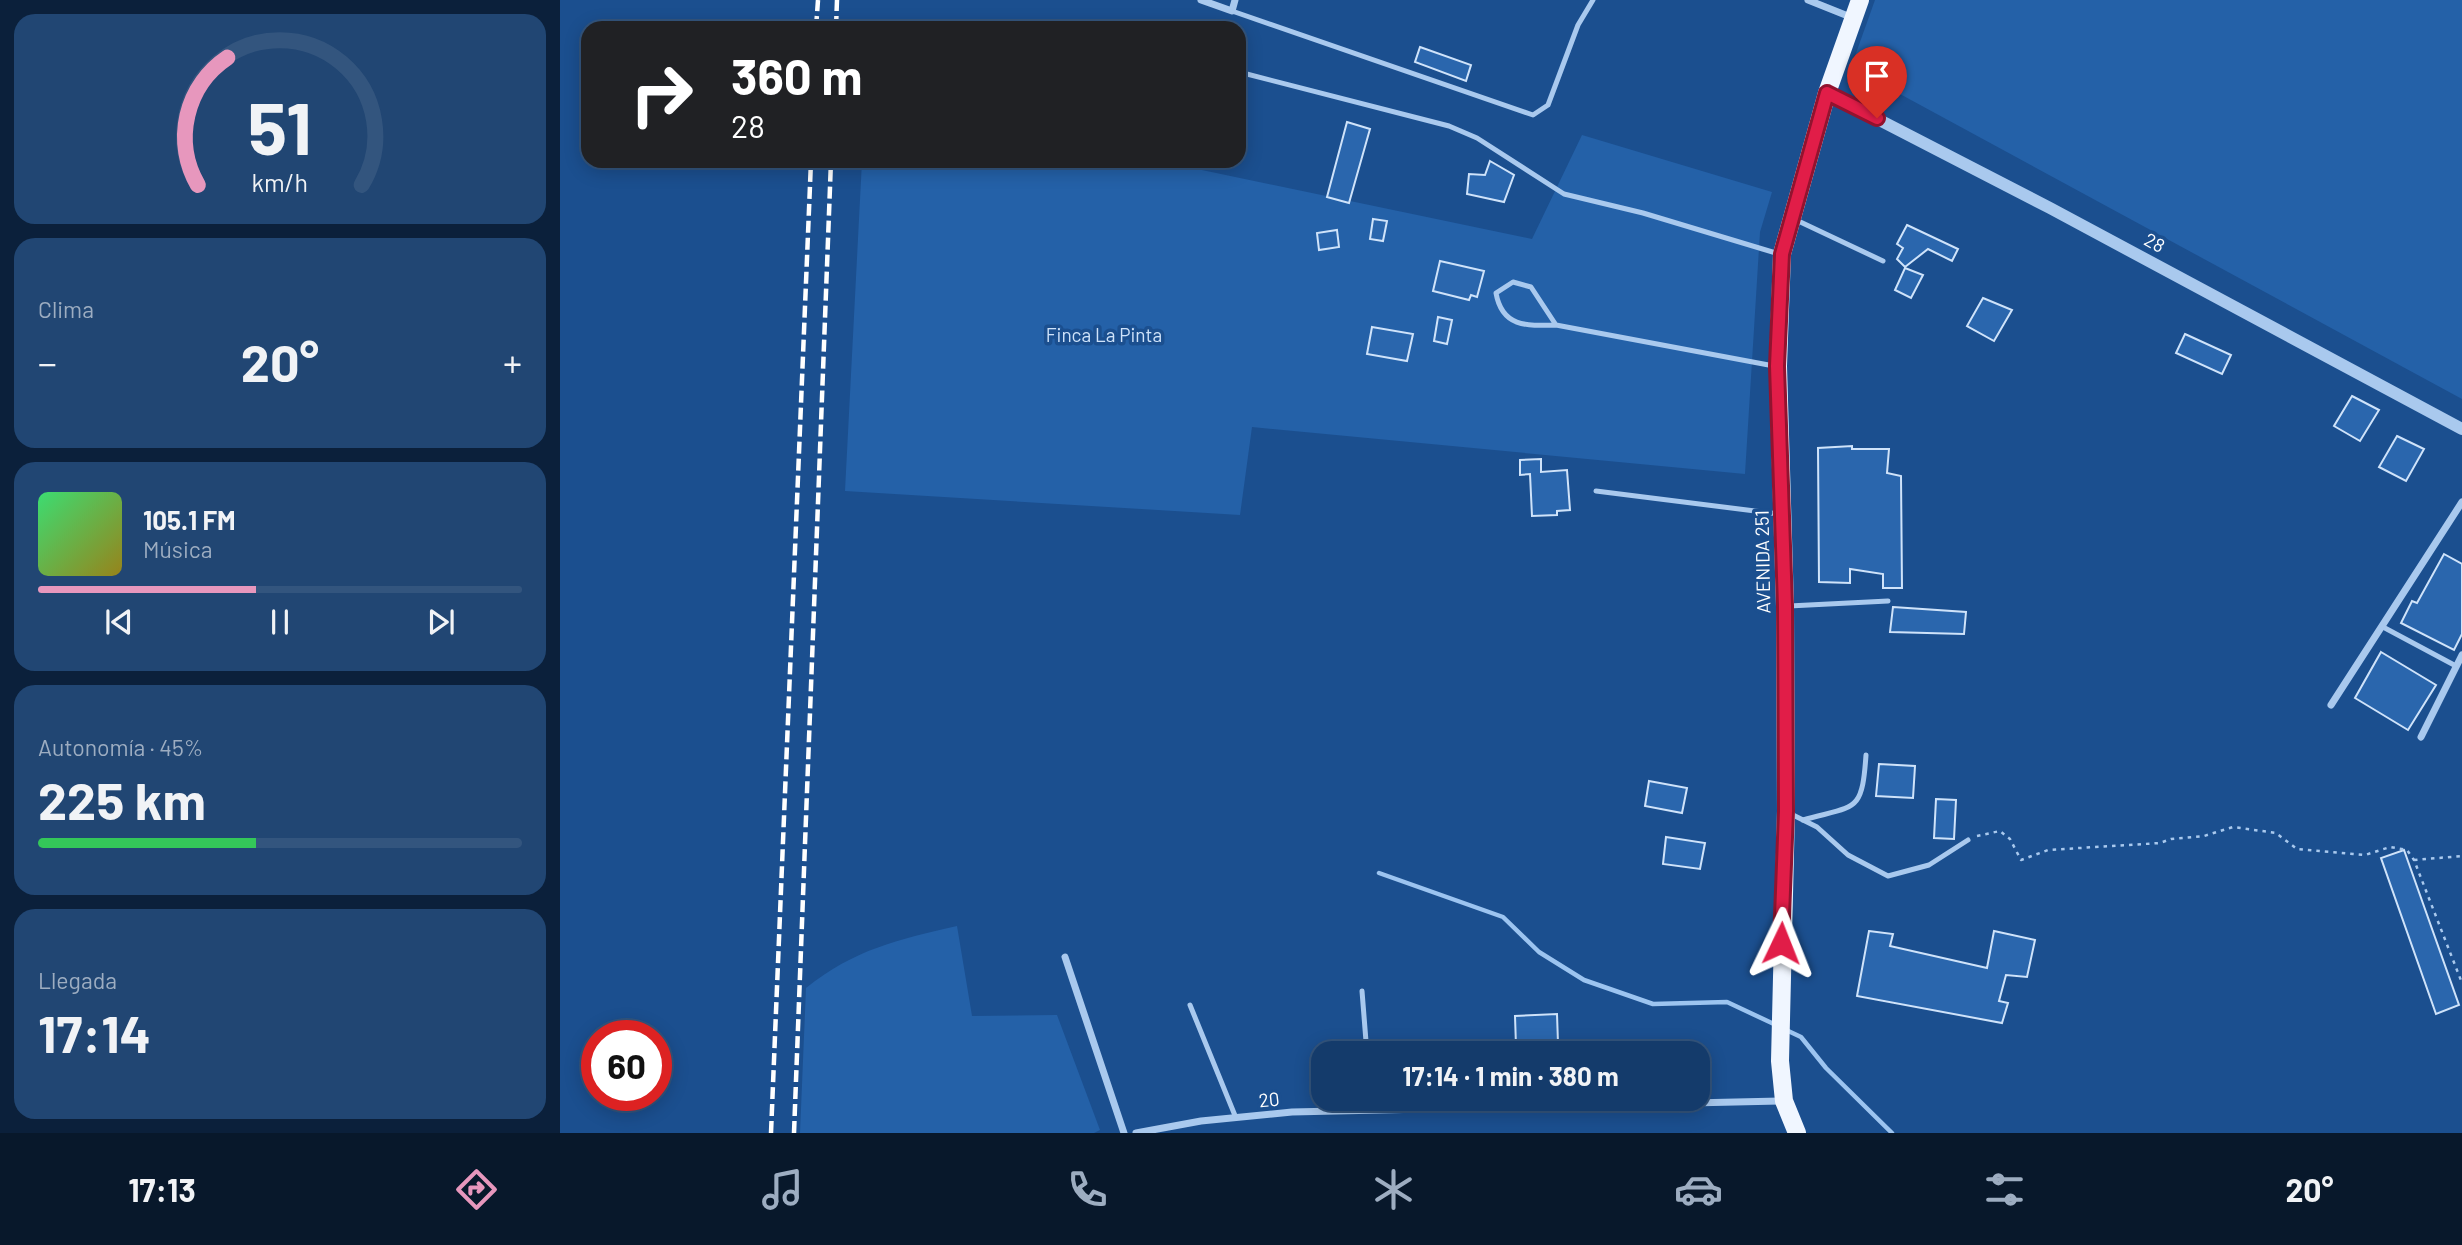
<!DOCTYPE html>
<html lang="es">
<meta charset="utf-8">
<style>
body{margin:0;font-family:Barlow,sans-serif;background:#214673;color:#f1f3f6;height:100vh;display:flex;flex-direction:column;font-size:26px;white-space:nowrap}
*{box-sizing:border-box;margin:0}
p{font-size:23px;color:#9dadc1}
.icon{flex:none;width:38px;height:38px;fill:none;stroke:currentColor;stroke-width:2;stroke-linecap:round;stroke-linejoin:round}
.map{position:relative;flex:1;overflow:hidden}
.side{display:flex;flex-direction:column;gap:14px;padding:14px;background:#0b203b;width:560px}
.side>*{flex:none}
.hud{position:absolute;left:21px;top:21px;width:665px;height:147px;border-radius:21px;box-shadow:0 4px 18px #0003,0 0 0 2px #33557e;background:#202124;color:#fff;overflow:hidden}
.speed{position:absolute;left:21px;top:1020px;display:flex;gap:14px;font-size:35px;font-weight:700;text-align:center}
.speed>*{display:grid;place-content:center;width:91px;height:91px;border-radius:50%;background:#143b6b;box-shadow:0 4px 18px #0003,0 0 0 2px #33557e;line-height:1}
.speed .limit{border:10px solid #d22;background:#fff;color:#111}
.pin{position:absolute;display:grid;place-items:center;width:60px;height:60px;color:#fff;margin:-72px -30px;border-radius:50% 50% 50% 0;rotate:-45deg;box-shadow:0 0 7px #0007}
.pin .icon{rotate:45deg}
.me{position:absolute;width:77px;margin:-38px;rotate:2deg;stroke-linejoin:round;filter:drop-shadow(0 0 5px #0008)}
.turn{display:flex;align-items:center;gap:24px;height:147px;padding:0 35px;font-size:32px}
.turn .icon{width:91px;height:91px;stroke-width:2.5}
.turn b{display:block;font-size:49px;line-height:60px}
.big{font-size:52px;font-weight:700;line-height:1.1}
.side .tile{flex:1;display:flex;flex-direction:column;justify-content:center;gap:10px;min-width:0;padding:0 24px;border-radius:21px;background:#214673}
.side .dial{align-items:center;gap:0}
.dial svg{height:182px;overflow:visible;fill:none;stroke:#33557e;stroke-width:7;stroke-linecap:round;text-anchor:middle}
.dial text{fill:#f1f3f6;stroke:none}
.song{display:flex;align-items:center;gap:21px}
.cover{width:84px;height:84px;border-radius:10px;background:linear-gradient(135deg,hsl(140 70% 55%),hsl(50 70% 35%))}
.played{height:7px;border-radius:4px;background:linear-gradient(90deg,#e797bd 45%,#33557e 45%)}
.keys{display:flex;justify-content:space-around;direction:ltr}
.heat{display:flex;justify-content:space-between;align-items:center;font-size:38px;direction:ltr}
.charge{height:10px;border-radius:5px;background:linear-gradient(90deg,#34c759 45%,#33557e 0)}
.trip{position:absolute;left:751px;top:1041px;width:399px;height:70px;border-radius:21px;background:#143b6b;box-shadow:0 4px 18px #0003,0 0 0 2px #33557e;font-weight:700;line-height:70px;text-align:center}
.tab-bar{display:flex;height:112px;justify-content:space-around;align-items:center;background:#08182b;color:#9dadc1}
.tab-bar .icon{width:49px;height:49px}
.tab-bar .current{color:#e797bd}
.tab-bar b{font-size:32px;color:#f1f3f6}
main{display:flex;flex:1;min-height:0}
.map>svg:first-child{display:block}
</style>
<main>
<section class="side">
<div class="tile dial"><svg viewBox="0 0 100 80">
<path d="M14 69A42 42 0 1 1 86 69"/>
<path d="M14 69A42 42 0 0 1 27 13" stroke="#e797bd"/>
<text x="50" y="56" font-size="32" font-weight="700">51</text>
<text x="50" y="72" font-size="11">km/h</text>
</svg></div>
<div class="tile"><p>Clima</p>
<div class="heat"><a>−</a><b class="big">20°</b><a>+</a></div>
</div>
<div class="tile">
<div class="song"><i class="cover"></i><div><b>105.1 FM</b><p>Música</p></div></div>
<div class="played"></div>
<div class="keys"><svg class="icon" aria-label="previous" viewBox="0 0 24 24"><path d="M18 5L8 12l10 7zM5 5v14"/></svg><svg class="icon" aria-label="pause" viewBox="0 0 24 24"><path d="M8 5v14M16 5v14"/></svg><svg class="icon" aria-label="next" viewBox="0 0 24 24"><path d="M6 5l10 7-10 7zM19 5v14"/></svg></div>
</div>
<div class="tile"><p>Autonomía · 45%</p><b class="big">225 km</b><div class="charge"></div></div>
<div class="tile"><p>Llegada</p><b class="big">17:14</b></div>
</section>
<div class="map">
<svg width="1902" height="1133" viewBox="0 0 1902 1133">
<rect width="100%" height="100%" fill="#1b4f8f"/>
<g fill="#2461a8">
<path d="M1315,0H1902V399L1316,81L1295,56Z"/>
<path d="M1022,135L1212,192L1200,232L1185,474L692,427L680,515L285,491L302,161H599L972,239Z"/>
<path d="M397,926L412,1016L497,1015L540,1130L534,1133H240L246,988C295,949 337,940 397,926Z"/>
</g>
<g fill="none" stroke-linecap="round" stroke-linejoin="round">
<g stroke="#9cc4f0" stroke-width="4.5">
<path d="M819,873L943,917L979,952L1024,980L1093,1004L1167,1002L1216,1025"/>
<path d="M1224,1029L1241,1037L1266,1068L1332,1133"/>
</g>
</g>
<g fill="#2a66ad" stroke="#cfe3fa" stroke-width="2">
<path d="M860,47L911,65L906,81L855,62Z"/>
<path d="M787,122L810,129L789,203L767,197Z"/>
<path d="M930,161L954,175L944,202L907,194L909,174L925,175Z"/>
<path d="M813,219L827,221L823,241L810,239Z"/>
<path d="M1347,225L1398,249L1392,261L1368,249L1345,267L1337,259L1343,248L1337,244Z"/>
<path d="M777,230L779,247L759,250L757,233Z"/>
<path d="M880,261L924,271L917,297L911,295L909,300L873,291Z"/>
<path d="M1345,268L1363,275L1351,298L1335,290Z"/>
<path d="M1423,298L1452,310L1434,341L1407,326Z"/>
<path d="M878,317L892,320L887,344L874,341Z"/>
<path d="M812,327L853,334L847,361L807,354Z"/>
<path d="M1625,334L1671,355L1662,374L1616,353Z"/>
<path d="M1792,396L1819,410L1800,441L1774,426Z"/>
<path d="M1837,436L1864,449L1846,481L1819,467Z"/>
<path d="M1292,446V449H1329L1327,473L1341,476L1342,588H1323V574L1290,569V583L1259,582L1258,448Z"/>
<path d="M981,459V472L1007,470L1010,510L997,511V515L972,516L970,474L960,475V460Z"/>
<path d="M1884,554L1902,564V634L1894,650L1841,623L1852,601L1857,603Z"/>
<path d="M1333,607L1406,612L1404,634L1330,632Z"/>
<path d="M1821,652L1876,685L1848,730L1795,698Z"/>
<path d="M1319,764L1355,766L1353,798L1316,796Z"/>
<path d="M1089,781L1127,788L1122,813L1085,806Z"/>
<path d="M1376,799L1396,800L1394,839L1374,838Z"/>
<path d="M1106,837L1145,843L1140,869L1103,864Z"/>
<path d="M1844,850L1899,1005L1876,1014L1821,858Z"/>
<path d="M1309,931L1333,934L1330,946L1427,968L1434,931L1475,940L1467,977L1446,975L1439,1001L1448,1003L1442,1023L1297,996Z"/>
<path d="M997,1014L998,1043L956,1046L955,1016Z"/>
</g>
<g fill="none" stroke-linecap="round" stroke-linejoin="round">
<g stroke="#a9c9ee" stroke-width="2.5" stroke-dasharray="3.5 5" stroke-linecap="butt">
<path d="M1417,836L1440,831L1450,839L1461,860L1488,850L1600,843L1611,839L1644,836L1673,827L1716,833L1737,849L1805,855L1830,847L1847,850L1854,860L1902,983"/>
<path d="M1854,860L1902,856"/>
</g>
<g stroke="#a9c9ee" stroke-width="5">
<path d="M672,11L973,115L988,105L1018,25L1033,0"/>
<path d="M679,72L889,126L917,138L1004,194L1083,213L1219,254"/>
<path d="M1234,219L1323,261"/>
<path d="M996,325L971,287L953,282L936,293C942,327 966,326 996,325L1214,366"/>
<path d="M1036,491L1219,514"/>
<path d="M1229,606L1328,601"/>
<path d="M1823,627L1896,666"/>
<path d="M1229,813L1257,827L1288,855L1328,876L1369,865L1408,840"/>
<path d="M1243,820C1296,805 1302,814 1306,755"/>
<path d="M802,991L807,1054"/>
<path d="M630,1005L676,1118"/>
<path d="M811,1099L812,1109"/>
</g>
<g stroke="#a9c9ee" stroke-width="7">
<path d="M641,0L672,11L675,0"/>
<path d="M1248,0L1293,18"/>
<path d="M1771,705L1902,502"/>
<path d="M1861,737L1902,655"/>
<path d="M505,957L564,1133"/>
<path d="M576,1133L641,1121L732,1112L1223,1101"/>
</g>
<path stroke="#a9c9ee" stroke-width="12" d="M1267,93L1490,208L1902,429"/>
<path stroke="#f0f6ff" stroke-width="18" d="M1237,1133L1224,1101L1220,1061L1226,811L1225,606L1218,366L1222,254L1267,93L1300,0"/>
<g stroke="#fff" stroke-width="4.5" stroke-dasharray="12 5" stroke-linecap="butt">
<path d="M256,28L258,0"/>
<path d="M276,28L277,0"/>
<path d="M211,1133L251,161"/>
<path d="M234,1133L271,161"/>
</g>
</g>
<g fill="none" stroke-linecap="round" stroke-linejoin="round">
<g stroke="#92132f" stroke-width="18">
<path id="route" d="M1221,943L1226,811L1225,606L1217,366L1222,254L1267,93L1317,118"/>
</g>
<use href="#route" stroke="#e11d48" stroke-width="12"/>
</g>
<g text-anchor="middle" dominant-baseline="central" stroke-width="7" stroke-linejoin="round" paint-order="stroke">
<g font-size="19" fill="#fff" stroke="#1b4f8f">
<text transform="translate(1595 242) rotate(28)">28</text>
<text transform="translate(1202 562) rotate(-91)">AVENIDA 251</text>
<text transform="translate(709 1099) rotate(-6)">20</text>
</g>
<g font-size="19" fill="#cfe3fa" stroke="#1b4f8f">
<text x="544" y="334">Finca La Pinta</text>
</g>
</g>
</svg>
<div class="speed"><div class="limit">60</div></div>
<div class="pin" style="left:1317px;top:118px;background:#d93025"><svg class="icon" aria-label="arrive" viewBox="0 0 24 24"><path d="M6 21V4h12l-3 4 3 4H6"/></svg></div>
<svg class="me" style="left:1221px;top:943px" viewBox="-20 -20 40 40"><path d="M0-17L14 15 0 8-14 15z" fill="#e11d48" stroke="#fff" stroke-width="4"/></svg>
<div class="trip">17:14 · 1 min · 380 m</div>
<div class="hud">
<div class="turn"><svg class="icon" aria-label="right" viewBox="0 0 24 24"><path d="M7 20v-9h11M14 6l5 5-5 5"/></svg><div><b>360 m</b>28</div></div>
</div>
</div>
</main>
<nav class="tab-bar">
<b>17:13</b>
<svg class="icon current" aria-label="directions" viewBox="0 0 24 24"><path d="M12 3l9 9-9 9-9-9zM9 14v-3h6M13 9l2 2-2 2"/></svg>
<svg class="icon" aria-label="music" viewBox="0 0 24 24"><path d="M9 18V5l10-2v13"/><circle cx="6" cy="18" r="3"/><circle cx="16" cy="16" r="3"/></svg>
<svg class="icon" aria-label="phone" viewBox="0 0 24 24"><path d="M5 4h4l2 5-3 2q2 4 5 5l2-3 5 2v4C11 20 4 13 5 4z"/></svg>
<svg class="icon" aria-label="climate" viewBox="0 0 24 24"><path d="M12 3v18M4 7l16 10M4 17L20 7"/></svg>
<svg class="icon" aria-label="car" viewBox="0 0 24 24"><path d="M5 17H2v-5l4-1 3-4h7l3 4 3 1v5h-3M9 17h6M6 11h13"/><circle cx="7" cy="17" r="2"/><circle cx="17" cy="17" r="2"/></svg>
<svg class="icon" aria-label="filters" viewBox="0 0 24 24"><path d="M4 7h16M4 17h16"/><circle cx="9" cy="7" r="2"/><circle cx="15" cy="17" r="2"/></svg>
<b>20°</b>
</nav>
